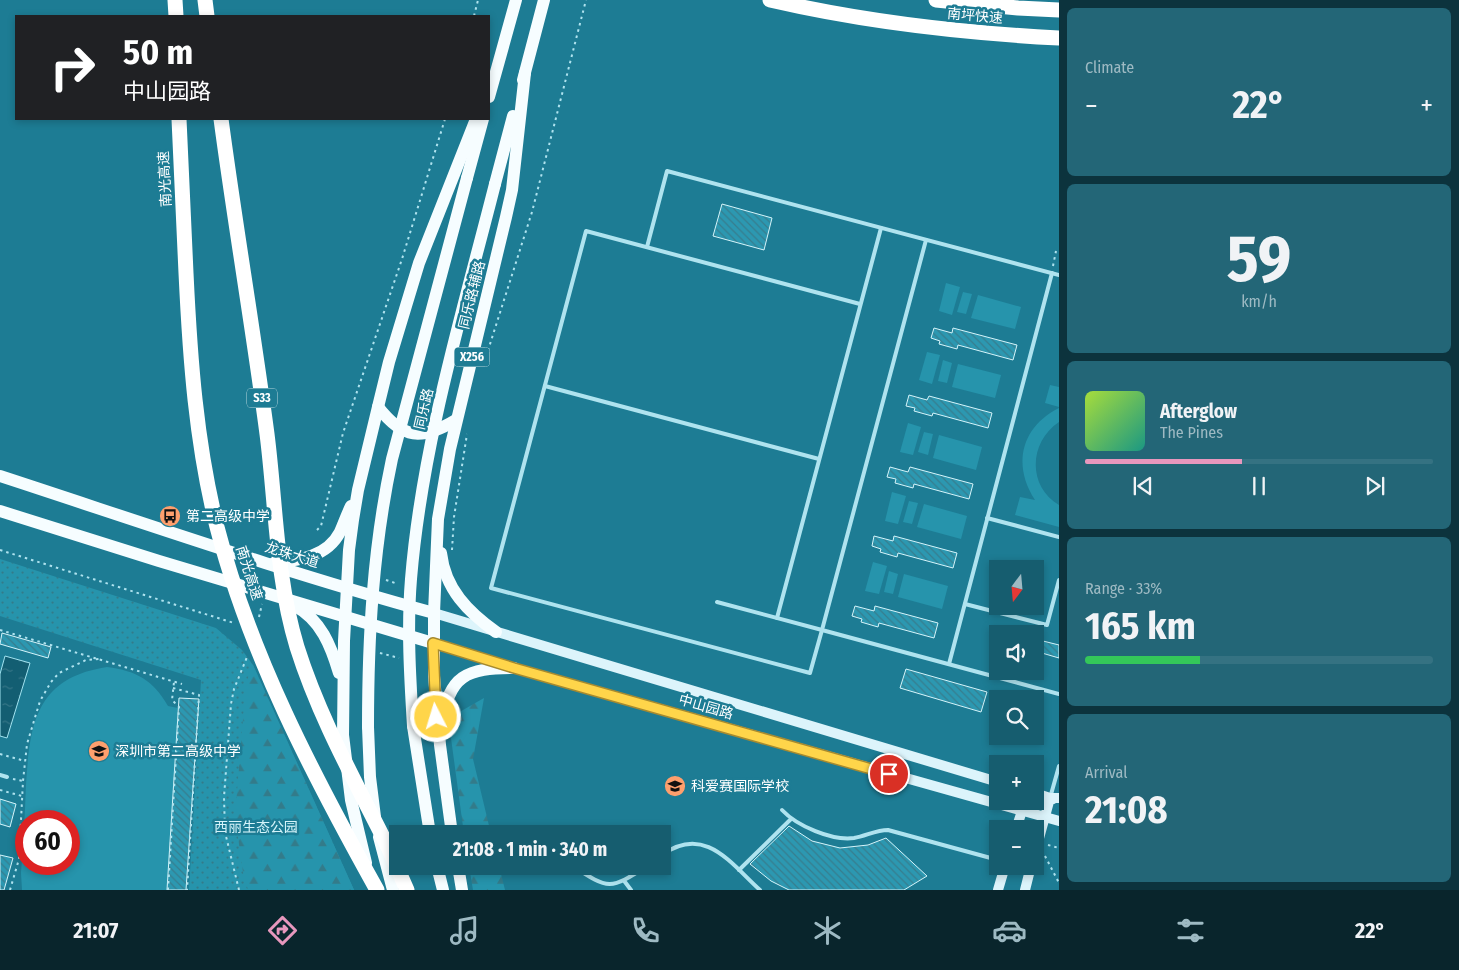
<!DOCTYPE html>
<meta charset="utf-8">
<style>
body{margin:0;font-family:"Fira Sans Condensed","Noto Sans SC",sans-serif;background:#236677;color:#f1f3f6;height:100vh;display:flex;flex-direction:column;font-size:19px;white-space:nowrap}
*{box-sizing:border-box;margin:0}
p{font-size:16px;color:#9ebac3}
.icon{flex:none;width:28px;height:28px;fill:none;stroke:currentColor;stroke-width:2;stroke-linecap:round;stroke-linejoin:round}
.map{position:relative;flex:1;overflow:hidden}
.sheet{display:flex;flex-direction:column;gap:8px;padding:8px;background:#0c333d;width:400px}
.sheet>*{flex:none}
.guide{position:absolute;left:15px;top:15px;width:475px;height:105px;border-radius:0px;box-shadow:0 2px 8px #0003;background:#202124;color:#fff;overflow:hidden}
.needle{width:32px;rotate:196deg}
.tools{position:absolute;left:989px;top:560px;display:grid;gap:10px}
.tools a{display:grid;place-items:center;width:55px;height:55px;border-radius:0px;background:#165d6f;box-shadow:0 2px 8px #0003;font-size:25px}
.speed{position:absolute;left:15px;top:810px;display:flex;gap:10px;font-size:25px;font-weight:700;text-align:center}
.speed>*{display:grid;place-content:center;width:65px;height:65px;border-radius:50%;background:#165d6f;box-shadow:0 2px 8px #0003;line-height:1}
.speed .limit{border:8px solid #d22;background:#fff;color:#111}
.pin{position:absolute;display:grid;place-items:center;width:42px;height:42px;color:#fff;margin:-21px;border:2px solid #fff;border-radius:50%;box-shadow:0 1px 5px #0007}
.me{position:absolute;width:55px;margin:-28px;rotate:355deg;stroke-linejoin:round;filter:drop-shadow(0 0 4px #0008)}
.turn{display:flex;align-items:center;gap:18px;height:105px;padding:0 25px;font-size:22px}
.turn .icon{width:65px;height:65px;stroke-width:2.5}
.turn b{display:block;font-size:35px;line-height:42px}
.big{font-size:38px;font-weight:700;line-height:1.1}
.sheet .card{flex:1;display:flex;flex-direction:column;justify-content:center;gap:8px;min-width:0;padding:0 18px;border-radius:8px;background:#236677}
.sheet .dial{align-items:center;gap:0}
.dial b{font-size:65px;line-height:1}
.song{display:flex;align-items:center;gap:15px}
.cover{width:60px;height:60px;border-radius:8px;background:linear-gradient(135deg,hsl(80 70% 55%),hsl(170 70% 35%))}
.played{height:5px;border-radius:2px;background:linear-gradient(90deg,#e797bd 45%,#357282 45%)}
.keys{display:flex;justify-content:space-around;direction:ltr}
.heat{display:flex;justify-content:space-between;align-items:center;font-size:28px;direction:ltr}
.charge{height:8px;border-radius:4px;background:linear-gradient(90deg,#34c759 33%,#357282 0)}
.trip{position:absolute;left:389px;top:825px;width:282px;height:50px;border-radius:0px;background:#165d6f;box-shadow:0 2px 8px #0003;font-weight:700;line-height:50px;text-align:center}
.menu{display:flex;height:80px;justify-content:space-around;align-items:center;background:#09252c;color:#9ebac3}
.menu .icon{width:35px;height:35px}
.menu .selected{color:#e797bd}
.menu b{font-size:22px;color:#f1f3f6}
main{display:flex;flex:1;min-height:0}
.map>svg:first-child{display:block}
</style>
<main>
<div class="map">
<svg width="1059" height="890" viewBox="0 0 1059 890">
<defs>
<pattern id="grass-dots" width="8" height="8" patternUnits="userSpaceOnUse" patternTransform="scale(1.25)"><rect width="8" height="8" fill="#2694ac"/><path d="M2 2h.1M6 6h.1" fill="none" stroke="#337b8a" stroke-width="1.8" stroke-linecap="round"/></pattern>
<pattern id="forest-firs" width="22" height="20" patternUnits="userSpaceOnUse" patternTransform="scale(1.25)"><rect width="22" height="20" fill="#2694ac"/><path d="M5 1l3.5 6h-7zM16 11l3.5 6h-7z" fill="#337b8a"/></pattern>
<pattern id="water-ripples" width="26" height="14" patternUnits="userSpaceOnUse" patternTransform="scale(1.25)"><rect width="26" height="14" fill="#135e72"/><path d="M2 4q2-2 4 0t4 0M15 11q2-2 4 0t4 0" fill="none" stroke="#367687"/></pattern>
<pattern id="building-back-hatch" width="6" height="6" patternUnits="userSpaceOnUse" patternTransform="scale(1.25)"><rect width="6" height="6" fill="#2c98b1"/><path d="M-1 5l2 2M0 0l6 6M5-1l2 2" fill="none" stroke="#377d8e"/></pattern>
</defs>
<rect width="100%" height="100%" fill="#1d7c94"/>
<path fill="url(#grass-dots)" d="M0,559L216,628L242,650L253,665L354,890H189L201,680L0,616Z"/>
<g fill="url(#forest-firs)">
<path d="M253,665L354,890H248L243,872L235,816L246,683Z"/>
<path d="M484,698L473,759L491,834H464L451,738L456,714Z"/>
<path d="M469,866H499L505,890H473Z"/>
</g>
<g fill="#2694ac" fill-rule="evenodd">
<path d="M946,283L960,287L952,315L939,311Z"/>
<path d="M963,292L972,294L966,314L957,312Z"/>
<path d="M978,295L1021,307L1015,329L971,318Z"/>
<path d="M927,352L940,355L932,384L919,380Z"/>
<path d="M943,360L952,363L947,383L938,381Z"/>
<path d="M958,364L1001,375L995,398L952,387Z"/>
<path d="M1050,385L1059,387V407L1045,403Z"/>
<path d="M1059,408V422C1029,442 1027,486 1059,505V527L1015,515L1020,497L1035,500C1012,465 1021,427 1059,408Z"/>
<path d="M908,423L921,427L913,455L900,452Z"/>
<path d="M924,432L933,434L928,455L918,452Z"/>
<path d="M939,435L982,447L976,470L933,458Z"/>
<path d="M892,492L906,496L898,524L885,521Z"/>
<path d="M909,501L918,503L912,524L903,522Z"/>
<path d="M924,504L967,516L961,539L917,527Z"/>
<path d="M873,562L887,566L879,594L865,591Z"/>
<path d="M889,571L898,574L893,594L884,592Z"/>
<path d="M904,574L948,586L942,609L898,597Z"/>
<path d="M1035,586L1042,588L1036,611L1021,606H1035Z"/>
<path d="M107,667C137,671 153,680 168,706L178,708L167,890H22L21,873C23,844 25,815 26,785C30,723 36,678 107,667ZM69,821V864H26V821Z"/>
</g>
<path fill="url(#water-ripples)" stroke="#a2e3f0" d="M5,656L30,663L7,738L0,736V674Z"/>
<g fill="url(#building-back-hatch)" stroke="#d5f4fa">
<path d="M722,204L772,218L764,250L713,236Z"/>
<path d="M934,328L952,333L953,328L1017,345L1013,360L958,345L957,349L939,344L940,341L931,338Z"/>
<path d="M909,395L927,400L929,396L992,413L988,428L933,413L932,416L914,411L915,408L906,406Z"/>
<path d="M890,467L908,472L910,467L973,484L969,499L914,484L913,488L895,483L896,479L887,477Z"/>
<path d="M874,536L893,541L894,536L957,553L953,568L898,553L897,557L880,552L881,549L872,546Z"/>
<path d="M855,606L874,611L875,606L938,623L934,638L879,623L878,627L861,622L862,619L852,616Z"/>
<path d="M2,633L51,647L48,658L0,644Z"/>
<path d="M1035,639L1059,645V658L1035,651Z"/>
<path d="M906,669L987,692L981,712L900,688Z"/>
<path d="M179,698L199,699L186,890H167Z"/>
<path d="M0,799L16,804L10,827L0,824Z"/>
<path d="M789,826L812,841L840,848L868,845L886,838L927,876L904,890H789L771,881L750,864Z"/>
<path d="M0,855L13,858L4,890H0Z"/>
</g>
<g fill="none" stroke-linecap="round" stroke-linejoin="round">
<g stroke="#afe3ef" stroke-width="2" stroke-dasharray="2.5 4" stroke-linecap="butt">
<path d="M474,16L478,0"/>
<path d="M1053,266L1056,251"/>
<path d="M484,363L532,212L586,0"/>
<path d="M317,530L321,526L343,433L402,259L445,119"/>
<path d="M0,550L234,623"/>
<path d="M452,550L454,517L467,434"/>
<path d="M386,580L398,584"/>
<path d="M259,617L262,604"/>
<path d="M0,630L182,684"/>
<path d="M380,653L399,658"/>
<path d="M173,688L199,695L187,890"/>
<path d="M0,754L25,761"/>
<path d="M13,779L23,781"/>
<path d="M0,790L22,796"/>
<path d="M1048,845L1059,848"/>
<path d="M1045,856L1059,883"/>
<path d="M10,890L19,859L23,781L27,744L40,701L51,682L59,673L86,660L99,659"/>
<path d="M168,890L179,707L172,700L174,682"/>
<path d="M239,890L225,832L224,797L231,704L234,689L247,657"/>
</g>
<g stroke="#afe3ef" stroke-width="4">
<path d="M926,240L822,630L1059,694"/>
<path d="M647,247L667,171L1059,275"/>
<path d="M545,386L819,459"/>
<path d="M987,518L1059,537"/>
<path d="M717,602L822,630L810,673L491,588L586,231L860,304"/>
<path d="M965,604L1047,625L1059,580"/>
<path d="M777,618L881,228"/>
<path d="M949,664L1052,273"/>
<path d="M0,775L7,777"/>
<path d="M1050,798L1059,766"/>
<path d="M782,810C797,826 832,841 854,838C866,836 876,830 888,830L998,860"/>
<path d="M662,855C705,824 731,864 760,890"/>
<path d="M573,866C609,890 610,890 647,866"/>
<path d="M739,870L791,819"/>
<path d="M625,882L631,890"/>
</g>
<g stroke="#dcf4fb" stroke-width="10">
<path d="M434,613L998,782"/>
<path d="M433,643L514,668L1059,821"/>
<path d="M1035,793L1053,799"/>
<path d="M1016,829L1022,811L1050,798H1059"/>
<path d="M1035,853L1050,798"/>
<path d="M998,890L1005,866"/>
<path d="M1025,890L1031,866"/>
</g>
<g stroke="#f6fdff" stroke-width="12">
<path d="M523,80L544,0"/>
<path d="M489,97L516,0"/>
<path d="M467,178L483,119"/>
<path d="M495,184L513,116"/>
<path d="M378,407C403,439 421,441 456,420"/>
<path d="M0,476C144,523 287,573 434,613"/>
<path d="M0,511L159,561L433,643"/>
<path d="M441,553C445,589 468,612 496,632"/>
<path d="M274,563C300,560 327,557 340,532C344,523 347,514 351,506"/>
<path d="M295,606C321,620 331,646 339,673"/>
<path d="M442,725C448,675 467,668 514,668"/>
<path d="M413,726L430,834"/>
<path d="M368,727L370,777L375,817"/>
<path d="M452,834L440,745L434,676V613L438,519L450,449L506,217L512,190L525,73"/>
<path d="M379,837L393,890"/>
<path d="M366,863L351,800L343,735L344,641L349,550L353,520L358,490L378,407L389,362L419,263L476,119"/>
<path d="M437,866L443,890"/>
<path d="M458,866L462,890"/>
</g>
<g stroke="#fff" stroke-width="15">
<path d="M175,0L176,16"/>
<path d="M205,0L207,16"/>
<path d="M770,0C865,22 961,33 1059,38"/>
<path d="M936,0L1018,8L1059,10"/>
<path d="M388,847L407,890"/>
</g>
<g stroke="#f6fdff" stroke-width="12">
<path d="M413,726C410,677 407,628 411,579C422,445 462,314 495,184"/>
<path d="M368,727C368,636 373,548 392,459L467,178"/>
</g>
<g stroke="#fff" stroke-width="15">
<path d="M179,119C181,170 184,222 186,273C190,358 196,443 217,527C250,655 313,775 377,890"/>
<path d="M221,119C235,224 253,328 267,434C276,505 276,578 297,647C319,717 355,781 388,847"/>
</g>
</g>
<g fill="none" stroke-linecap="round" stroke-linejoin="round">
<g stroke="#a68a30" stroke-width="12">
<path id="route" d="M436,717L433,643L514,668L889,774"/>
</g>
<use href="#route" stroke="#ffd54a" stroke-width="9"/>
</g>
<defs>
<g id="bus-disc" transform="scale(1.125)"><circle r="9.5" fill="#fe9f6d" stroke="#1d7c94"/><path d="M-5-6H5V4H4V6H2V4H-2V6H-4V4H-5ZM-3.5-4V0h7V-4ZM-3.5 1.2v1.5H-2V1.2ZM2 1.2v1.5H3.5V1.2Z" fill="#111"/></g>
<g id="school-disc" transform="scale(1.125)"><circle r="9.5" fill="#fe9f6d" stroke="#1d7c94"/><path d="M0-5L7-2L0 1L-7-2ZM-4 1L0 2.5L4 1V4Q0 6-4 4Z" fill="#111"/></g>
</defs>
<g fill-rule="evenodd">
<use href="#bus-disc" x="170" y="516"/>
<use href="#school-disc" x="99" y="751"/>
<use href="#school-disc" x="675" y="786"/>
</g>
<g text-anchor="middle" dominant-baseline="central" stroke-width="5" stroke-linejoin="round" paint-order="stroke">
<g fill="#1d7c94" stroke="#bbd8df" stroke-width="1">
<rect x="454.5" y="347.5" width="35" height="19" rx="4"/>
<rect x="247" y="388.5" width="30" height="19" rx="4"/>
</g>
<g font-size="12" font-weight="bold" fill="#fff">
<text x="472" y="357">X256</text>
<text x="262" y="398">S33</text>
</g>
<g font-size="14" fill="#fff" stroke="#1d7c94">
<text transform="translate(975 16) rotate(5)">南坪快速</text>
<text transform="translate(165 179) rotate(-93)">南光高速</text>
<text transform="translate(472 295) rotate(-76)">同乐路辅路</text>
<text transform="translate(424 409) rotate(-77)">同乐路</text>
<text transform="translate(292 555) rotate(17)">龙珠大道</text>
<text transform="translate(249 573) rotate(72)">南光高速</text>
<text transform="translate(706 707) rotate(16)">中山园路</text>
</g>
<g font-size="14" fill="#fff" stroke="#1d7c94" text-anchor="start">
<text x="186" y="516">第二高级中学</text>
<text x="115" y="751">深圳市第二高级中学</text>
<text x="691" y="786">科爱赛国际学校</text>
</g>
<g font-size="14" fill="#d5f4fa" stroke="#1d7c94">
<text x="256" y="827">西丽生态公园</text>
</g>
</g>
</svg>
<div class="tools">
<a><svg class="needle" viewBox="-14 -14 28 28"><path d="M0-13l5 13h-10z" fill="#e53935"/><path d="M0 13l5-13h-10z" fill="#9ebac3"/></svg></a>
<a><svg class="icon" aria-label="sound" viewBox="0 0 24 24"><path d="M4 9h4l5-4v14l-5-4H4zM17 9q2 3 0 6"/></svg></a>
<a><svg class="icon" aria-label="search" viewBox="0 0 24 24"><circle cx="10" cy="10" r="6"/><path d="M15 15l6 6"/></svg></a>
<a>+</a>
<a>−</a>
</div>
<div class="speed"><div class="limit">60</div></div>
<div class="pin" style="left:889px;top:774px;background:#d93025"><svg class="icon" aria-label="arrive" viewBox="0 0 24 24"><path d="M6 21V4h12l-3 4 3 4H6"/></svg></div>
<svg class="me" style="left:436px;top:717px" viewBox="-20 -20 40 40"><circle r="17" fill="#ffd54a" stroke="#fff" stroke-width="3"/><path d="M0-11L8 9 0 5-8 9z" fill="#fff"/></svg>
<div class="trip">21:08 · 1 min · 340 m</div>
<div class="guide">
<div class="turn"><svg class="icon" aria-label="right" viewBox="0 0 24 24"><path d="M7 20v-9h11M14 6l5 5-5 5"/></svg><div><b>50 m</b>中山园路</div></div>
</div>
</div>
<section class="sheet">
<div class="card"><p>Climate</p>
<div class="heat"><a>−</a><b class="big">22°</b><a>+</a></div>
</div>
<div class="card dial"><b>59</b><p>km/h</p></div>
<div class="card">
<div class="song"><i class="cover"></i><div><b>Afterglow</b><p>The Pines</p></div></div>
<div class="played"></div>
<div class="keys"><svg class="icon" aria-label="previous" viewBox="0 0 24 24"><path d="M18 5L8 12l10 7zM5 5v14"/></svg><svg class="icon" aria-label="pause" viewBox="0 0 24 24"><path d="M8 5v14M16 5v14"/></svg><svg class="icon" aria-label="next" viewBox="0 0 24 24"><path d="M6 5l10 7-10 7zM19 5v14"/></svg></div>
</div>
<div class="card"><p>Range · 33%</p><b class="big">165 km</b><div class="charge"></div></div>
<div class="card"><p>Arrival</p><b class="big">21:08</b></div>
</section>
</main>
<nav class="menu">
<b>21:07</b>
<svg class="icon selected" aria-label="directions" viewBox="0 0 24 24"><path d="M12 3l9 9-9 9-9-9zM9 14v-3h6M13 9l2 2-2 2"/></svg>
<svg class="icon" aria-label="music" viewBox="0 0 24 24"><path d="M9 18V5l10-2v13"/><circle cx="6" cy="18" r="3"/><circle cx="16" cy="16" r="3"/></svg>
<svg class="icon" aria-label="phone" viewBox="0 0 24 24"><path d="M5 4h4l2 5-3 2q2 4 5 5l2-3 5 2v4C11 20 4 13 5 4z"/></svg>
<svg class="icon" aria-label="climate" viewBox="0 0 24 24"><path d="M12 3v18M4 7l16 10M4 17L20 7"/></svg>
<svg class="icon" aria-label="car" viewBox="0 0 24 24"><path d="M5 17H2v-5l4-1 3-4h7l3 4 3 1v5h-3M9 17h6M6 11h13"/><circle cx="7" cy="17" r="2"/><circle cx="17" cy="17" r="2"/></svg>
<svg class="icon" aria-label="filters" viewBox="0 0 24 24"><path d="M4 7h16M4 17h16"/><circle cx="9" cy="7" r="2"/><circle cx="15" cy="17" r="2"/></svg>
<b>22°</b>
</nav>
